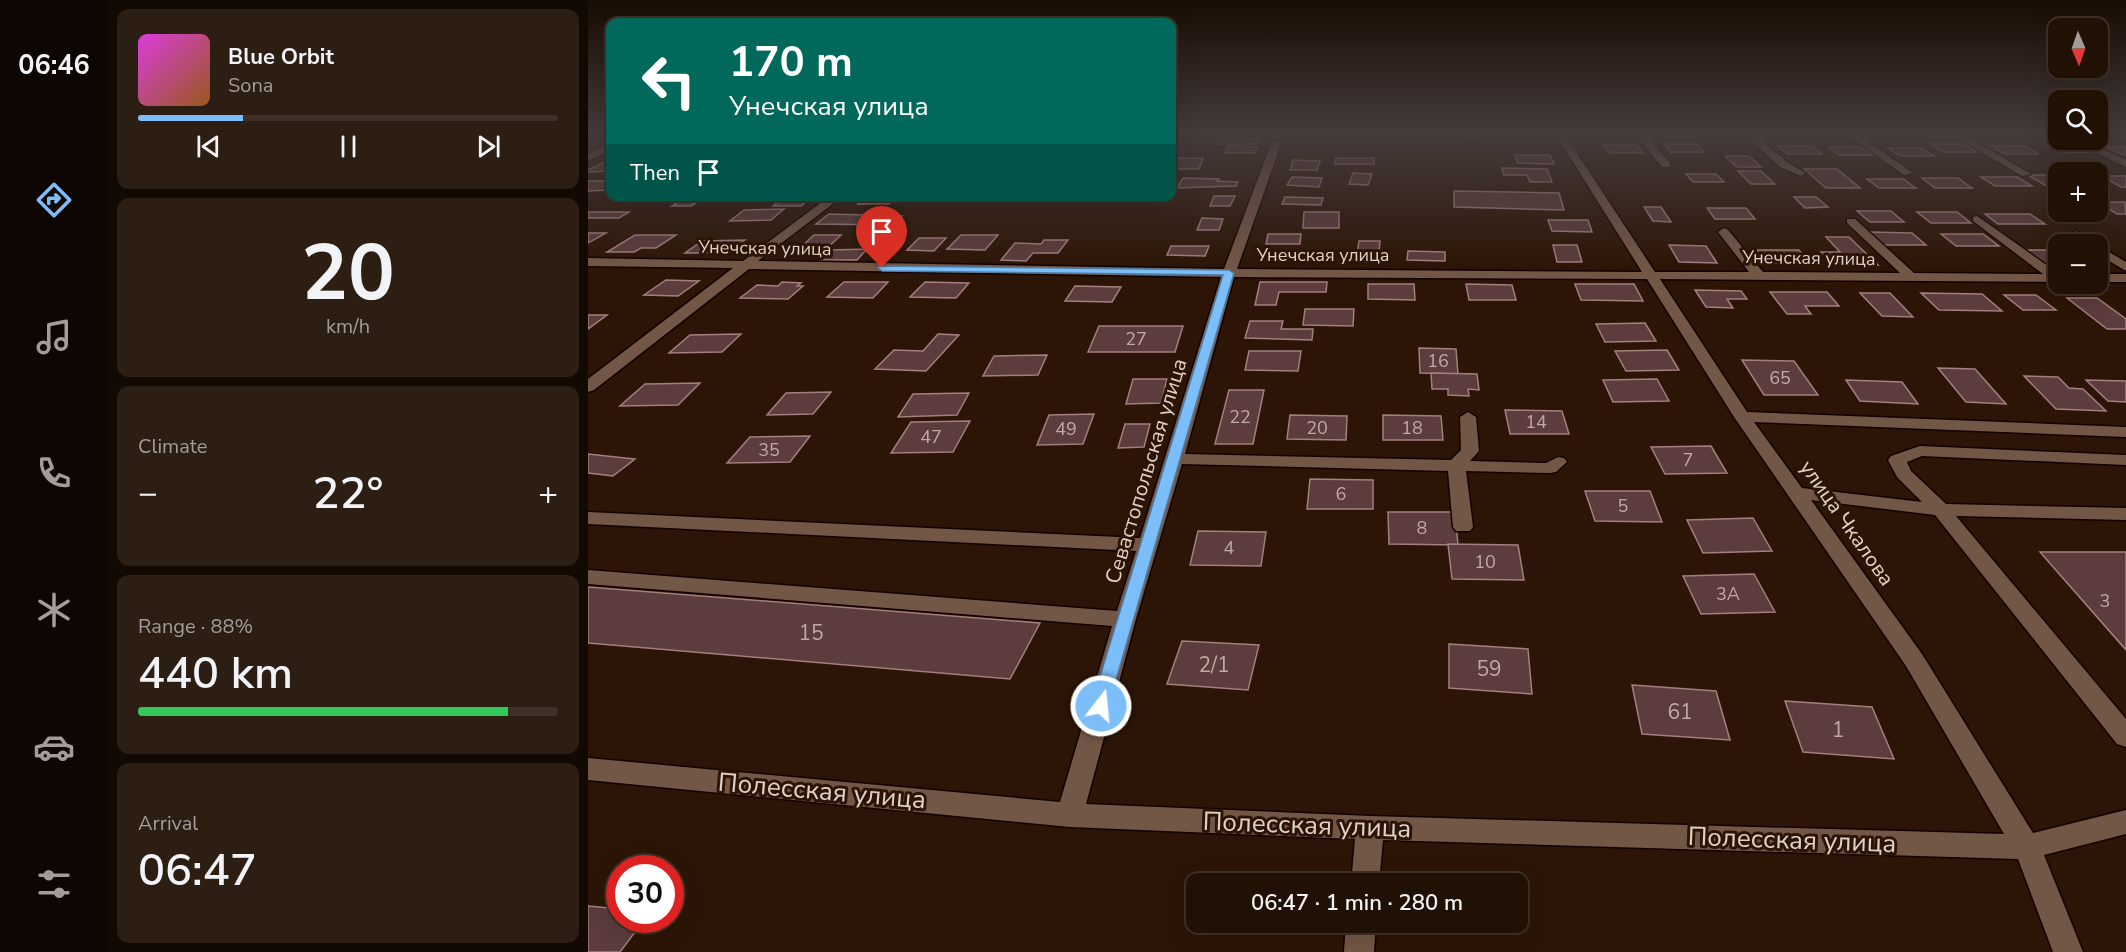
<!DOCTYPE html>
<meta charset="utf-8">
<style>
body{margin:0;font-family:"Nunito Sans",sans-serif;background:#2d1e13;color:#f1f3f6;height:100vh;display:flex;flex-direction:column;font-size:22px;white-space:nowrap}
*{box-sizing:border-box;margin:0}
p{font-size:20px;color:#a29d9a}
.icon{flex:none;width:33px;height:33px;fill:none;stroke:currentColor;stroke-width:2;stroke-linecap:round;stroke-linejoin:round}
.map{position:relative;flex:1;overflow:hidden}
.panel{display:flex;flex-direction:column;gap:9px;padding:9px;background:#120902;width:480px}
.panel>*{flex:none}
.top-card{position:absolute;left:18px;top:18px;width:570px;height:183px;border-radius:12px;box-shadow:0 6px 24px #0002,0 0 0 2px #3e3026;background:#00695c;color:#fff;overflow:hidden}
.needle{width:39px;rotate:178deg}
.controls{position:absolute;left:1460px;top:18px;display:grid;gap:12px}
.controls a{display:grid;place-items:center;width:60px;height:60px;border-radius:12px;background:#211004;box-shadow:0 6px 24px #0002,0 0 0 2px #3e3026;font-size:30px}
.speed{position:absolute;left:18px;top:855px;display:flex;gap:12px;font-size:30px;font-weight:700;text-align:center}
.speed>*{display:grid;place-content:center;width:78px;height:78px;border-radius:50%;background:#211004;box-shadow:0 6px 24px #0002,0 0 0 2px #3e3026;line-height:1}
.speed .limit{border:9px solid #d22;background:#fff;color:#111}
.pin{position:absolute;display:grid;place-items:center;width:51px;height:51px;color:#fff;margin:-62px -26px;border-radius:50% 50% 50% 0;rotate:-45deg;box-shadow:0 0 6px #0007}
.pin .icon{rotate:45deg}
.me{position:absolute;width:66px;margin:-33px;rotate:16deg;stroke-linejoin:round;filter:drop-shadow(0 0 4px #0008)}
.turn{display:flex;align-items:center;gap:21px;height:126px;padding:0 24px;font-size:27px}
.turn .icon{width:78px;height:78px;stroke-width:2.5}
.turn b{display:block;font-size:42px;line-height:51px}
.then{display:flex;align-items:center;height:57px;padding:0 24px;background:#0003;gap:12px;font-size:22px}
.big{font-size:45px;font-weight:600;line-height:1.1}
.panel .card{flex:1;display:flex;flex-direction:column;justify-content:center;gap:9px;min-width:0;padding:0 21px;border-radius:12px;background:#2d1e13}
.panel .dial{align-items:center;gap:0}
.dial b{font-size:78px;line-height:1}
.song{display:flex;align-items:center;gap:18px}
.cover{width:72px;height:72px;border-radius:9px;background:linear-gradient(135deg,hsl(300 70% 55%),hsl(30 70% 35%))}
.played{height:6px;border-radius:3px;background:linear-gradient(90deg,#7cbef9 25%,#3e3026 25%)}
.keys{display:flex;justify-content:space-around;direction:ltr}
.heat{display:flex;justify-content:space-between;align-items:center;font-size:33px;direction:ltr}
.charge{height:9px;border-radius:4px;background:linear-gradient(90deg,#34c759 88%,#3e3026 0)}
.trip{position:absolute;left:598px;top:873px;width:342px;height:60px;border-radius:12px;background:#211004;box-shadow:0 6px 24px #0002,0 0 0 2px #3e3026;font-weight:600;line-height:60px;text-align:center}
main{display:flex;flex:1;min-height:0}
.tabs{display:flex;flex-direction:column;width:108px;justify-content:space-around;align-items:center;background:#0d0602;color:#a29d9a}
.tabs .icon{width:42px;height:42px}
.tabs .current{color:#7cbef9}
.tabs b{font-size:27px;color:#f1f3f6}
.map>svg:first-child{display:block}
</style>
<main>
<nav class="tabs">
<b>06:46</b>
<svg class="icon current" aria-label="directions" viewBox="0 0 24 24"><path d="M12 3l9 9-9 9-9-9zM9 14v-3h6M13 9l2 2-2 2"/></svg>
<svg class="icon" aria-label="music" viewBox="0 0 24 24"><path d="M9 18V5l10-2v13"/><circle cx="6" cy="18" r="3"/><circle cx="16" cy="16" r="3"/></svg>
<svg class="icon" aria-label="phone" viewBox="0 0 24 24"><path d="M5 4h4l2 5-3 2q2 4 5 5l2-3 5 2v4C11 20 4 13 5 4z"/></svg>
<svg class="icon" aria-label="climate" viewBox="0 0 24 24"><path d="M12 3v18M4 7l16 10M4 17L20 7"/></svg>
<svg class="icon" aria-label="car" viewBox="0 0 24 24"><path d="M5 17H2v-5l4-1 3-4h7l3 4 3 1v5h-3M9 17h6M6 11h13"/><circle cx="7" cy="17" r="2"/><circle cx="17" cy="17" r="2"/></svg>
<svg class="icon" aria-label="filters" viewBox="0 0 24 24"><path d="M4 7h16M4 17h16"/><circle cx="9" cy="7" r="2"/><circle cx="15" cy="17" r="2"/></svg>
</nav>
<section class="panel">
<div class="card">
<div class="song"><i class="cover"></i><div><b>Blue Orbit</b><p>Sona</p></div></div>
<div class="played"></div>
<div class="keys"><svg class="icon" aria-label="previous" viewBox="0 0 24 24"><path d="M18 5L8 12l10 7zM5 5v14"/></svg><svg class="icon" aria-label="pause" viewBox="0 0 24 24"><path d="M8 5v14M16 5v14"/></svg><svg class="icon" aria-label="next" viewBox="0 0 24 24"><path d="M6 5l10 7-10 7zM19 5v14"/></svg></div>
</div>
<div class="card dial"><b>20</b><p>km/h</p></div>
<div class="card"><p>Climate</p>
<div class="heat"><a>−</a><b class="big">22°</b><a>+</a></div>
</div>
<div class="card"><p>Range · 88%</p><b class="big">440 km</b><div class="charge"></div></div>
<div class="card"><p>Arrival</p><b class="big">06:47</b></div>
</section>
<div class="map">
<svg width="1538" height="952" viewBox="0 0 1538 952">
<rect width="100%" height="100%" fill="#2c1506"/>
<g fill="#5c3c3c" stroke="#a37f7e" stroke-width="1.5">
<path d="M632,137L670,138L667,144H629Z"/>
<path d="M1076,144H1109L1116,152H1082Z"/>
<path d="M1342,144H1375L1389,152H1355Z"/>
<path d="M1491,144L1507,152H1473L1458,145Z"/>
<path d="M1016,145H1049L1055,153H1022Z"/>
<path d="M640,146L669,147L667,153H637Z"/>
<path d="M1190,146H1224L1234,154H1200Z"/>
<path d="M1403,146H1436L1451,154H1417Z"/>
<path d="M1240,147H1274L1285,155H1251Z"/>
<path d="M1518,147H1538V155H1535Z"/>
<path d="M1300,148H1333L1346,156H1312Z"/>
<path d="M927,155H962L966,164L930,163Z"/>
<path d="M1137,156H1161L1173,167H1149Z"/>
<path d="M586,158H615L611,169H584Z"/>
<path d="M748,158H786V164H747Z"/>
<path d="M21,160L22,171L0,172V170Z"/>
<path d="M705,160L732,161L729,170H702Z"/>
<path d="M914,168L959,169L964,182H942L939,175H916Z"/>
<path d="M1216,169H1249L1272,188H1238Z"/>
<path d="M1150,171H1173L1187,184H1163Z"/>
<path d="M765,173L784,174L780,185L761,184Z"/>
<path d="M1098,174H1128L1136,182H1105Z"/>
<path d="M1440,175H1470V185H1457Z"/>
<path d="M1514,176H1538V187H1533Z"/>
<path d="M704,177L734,178L731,187L699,185Z"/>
<path d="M1393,177H1429L1444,186H1407Z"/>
<path d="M595,178L631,179L629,181L650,182L648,186L589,188Z"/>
<path d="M1334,178H1370L1384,188H1347Z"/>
<path d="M1279,179H1315L1328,188H1291Z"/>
<path d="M0,181H22V190L0,191Z"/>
<path d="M866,191L971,193L976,210L866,207Z"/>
<path d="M197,196H224L213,206H185Z"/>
<path d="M626,196H647L642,206H622Z"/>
<path d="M98,197H117L103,206H84Z"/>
<path d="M278,197H308L301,204H270Z"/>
<path d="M697,197L735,198L733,205L694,204Z"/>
<path d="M1206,197H1228L1240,207L1217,208Z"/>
<path d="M1509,202H1537L1538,214H1529Z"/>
<path d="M1056,207H1073L1083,222L1065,221Z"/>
<path d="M1119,208H1158L1167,219H1127Z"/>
<path d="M196,209L183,220L142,221L156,210Z"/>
<path d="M1269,211H1303L1316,222H1282Z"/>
<path d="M0,212H41L31,218H0Z"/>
<path d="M716,212H751V228H715Z"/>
<path d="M1329,212H1369L1383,223H1343Z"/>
<path d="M241,214L314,216L303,225L228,224Z"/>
<path d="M1397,214H1442L1457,224H1410Z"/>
<path d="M614,218L635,219L631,230H609Z"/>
<path d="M960,220H1000L1004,232L964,231Z"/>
<path d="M1282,232L1324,233L1338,245H1296Z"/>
<path d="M0,233H18L0,243Z"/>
<path d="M680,234H713L712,244H678Z"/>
<path d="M1353,234H1395L1411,246H1368Z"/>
<path d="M47,235H88L68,248H53L46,252H19Z"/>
<path d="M226,235H253L233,254L195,255L202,248H212Z"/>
<path d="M373,235H410L397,250L359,249Z"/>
<path d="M1238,237H1261L1290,265H1245L1233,252H1252Z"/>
<path d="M331,238H358L346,251L319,250Z"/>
<path d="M157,240L141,253H97L114,241Z"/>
<path d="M456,240H480L470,253H445L438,261L413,260L427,243L453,244Z"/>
<path d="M771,241H792L790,261L768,260Z"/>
<path d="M965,245H989L994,262H969Z"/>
<path d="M1081,245L1118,246L1129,263L1091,262Z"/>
<path d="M583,246H621L617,256L579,255Z"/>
<path d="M279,249L269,260H233L243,250Z"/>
<path d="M1168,250H1211L1222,263H1178Z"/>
<path d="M1439,250H1470V264H1459Z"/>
<path d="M820,251L857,252V261L819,260Z"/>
<path d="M78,280L111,281L90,296L56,295Z"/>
<path d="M194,282L213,283L209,286H215L200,299L152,298L169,285L190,286Z"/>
<path d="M256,282H300L285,298L239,297Z"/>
<path d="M337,282L381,283L368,298L322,297Z"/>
<path d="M672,282H739L738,292H691L688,305H667Z"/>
<path d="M780,284H826L827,300L780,299Z"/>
<path d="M878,284L924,285L928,300H881Z"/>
<path d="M987,284H1046L1055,301L993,300Z"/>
<path d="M487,286L533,287L524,302L477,301Z"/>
<path d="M1107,290L1153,291L1159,299H1139L1145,308L1118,307Z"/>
<path d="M1182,292H1239L1251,306H1217L1223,314H1199Z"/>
<path d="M1272,293H1302L1325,317L1294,316Z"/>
<path d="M1333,293L1394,294L1414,311L1351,310Z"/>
<path d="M1416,295H1448L1468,310H1435Z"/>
<path d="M1479,298H1509L1538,319V329H1519Z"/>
<path d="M717,309H766L765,326L715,325Z"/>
<path d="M0,315H19L0,329Z"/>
<path d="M662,321H695L693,329H725L724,340L657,338Z"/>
<path d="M1057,323L1068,341L1017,342L1008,324Z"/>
<path d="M511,326H595L587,352H500Z"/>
<path d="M153,334L134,352L81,353L102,335Z"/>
<path d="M350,334L371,335L338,371L287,369L306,350L335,351Z"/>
<path d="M831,348L868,349L870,374L832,373Z"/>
<path d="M1079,350L1091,370L1038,371L1027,351Z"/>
<path d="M661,351H713L710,371L657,370Z"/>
<path d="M459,355L450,375L395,376L406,356Z"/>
<path d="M1154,360L1206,361L1230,395H1176Z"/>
<path d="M1350,368L1387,369L1418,404L1378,402Z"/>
<path d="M843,373L889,374L891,390L880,389L881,396L860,395V389H844Z"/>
<path d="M1436,376L1470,377L1481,388L1495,389L1518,411L1468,409Z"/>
<path d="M545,379H579L573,403L538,404Z"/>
<path d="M1069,379L1081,401L1025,402L1015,380Z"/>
<path d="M1258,380L1314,382L1330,404L1272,401Z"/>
<path d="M1498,380L1538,381V402L1520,401Z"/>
<path d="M112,383L90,405L32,406L57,384Z"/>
<path d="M641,390H676L665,444H627Z"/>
<path d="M243,392L225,414L179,415L198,393Z"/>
<path d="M381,393L369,415L310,417L325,394Z"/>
<path d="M917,410L974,411L981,434H922Z"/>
<path d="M506,414L495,444L449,445L461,415Z"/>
<path d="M702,415L759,416L758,440L699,439Z"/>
<path d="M795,415L853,416L855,440H795Z"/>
<path d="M382,421L365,452L303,453L323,422Z"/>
<path d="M537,424H562L556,447L530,448Z"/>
<path d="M222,436L202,462L139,463L162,437Z"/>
<path d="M1123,446L1139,473L1077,474L1063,447Z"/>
<path d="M0,454L47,459L25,476L0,473Z"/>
<path d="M722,479L785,480V509H719Z"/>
<path d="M997,491H1062L1074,522L1007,521Z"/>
<path d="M800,512H867L870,545L801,544Z"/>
<path d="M1165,518L1184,551L1115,553L1099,520Z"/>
<path d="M610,531L678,532L673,566L602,565Z"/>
<path d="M860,544L930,545L936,580L864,579Z"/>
<path d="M1452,552H1538V650Z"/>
<path d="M1166,574L1187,612L1113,614L1095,576Z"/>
<path d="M0,587L452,623L422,679L0,643Z"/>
<path d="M594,641L671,645L660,690L579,684Z"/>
<path d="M861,644L940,649L944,694L861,688Z"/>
<path d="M1044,685L1128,691L1142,740L1054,734Z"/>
<path d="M1197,701L1284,707L1306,759L1215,752Z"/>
<path d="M0,906L32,909V920H56L32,952H0Z"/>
</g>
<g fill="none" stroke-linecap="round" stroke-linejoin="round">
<g stroke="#130200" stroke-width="3">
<g id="minor">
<path d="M866,135H898C891,140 873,140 866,135Z"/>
<path d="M968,135H977L1067,272H1161L1130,232L1136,228L1140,230L1175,272L1312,273L1259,223V219H1267L1326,273L1455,274L1385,221V217L1389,216L1470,273V282L1072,279L1159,412L1538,427V437L1166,422L1214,488L1334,502L1309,477L1300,460L1303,456L1332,446L1538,455V465L1334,456L1319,462L1323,471L1358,504L1538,508V520L1368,516L1538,719V747L1529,744L1347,515L1223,500L1334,654L1445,833L1538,810V834L1456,855L1495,952H1465L1430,859L795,840L791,884H763L767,839L482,827L0,780V758L472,802L524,626L0,584V570L529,611L548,551L0,524V512L552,538L633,277L161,269L6,390L0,392V379L145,268L0,266V258L155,261L242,196H255L170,261L636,269L683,144L688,141L693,144L649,269L1054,272ZM646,277L1059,279L1146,417L1318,666L1416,834L782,816L498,804L548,619L594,464L860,471L865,527L868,531H882L885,527L878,471L962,473L968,472L979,462L976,458L970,457L958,463L882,461L891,451L888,417L880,412L872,417L873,450L863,460L597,454Z"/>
<path d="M1048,135H1057L1082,163V167H1074Z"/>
<path d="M1158,135H1168L1200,163L1218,173L1213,176L1192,167Z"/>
<path d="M1260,135H1270L1325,173L1316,175Z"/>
<path d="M1365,135H1376L1443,174L1434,176Z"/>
<path d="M1531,135H1538V138L1532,137Z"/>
<path d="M1483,140H1494L1538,160V167Z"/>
<path d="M22,144V150L0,161V154Z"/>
<path d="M1488,231L1507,241L1509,244H1495L1482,235Z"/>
<path d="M1509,245L1538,262V271L1509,254Z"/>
<rect x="1509" y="274" width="29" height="8"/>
<path d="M758,922H788L786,952H756Z"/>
</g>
</g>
<use href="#minor" fill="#735746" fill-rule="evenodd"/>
</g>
<linearGradient id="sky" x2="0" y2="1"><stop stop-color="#180c03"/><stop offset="0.5" stop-color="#453b3b"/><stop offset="1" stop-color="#453b3b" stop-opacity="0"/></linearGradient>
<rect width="1538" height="268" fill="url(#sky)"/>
<path fill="#7cbef9" stroke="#517ca2" stroke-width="1.5" d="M291,266L641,270L646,273L519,711L513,713L506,711L503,706L635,275L294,271L290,268Z"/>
<g text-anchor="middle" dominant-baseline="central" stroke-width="6" stroke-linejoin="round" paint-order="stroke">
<g font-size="18" fill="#e1d0c7" stroke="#2c1506">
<text transform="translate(177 248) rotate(1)">Унечская улица</text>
<text x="735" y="255">Унечская улица</text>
<text transform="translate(1221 258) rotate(1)">Унечская улица</text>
</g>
<g font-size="18" fill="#c0aba4">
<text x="548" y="339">27</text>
<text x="850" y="361">16</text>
<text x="1192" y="378">65</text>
<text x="652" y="417">22</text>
<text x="948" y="422">14</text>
<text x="729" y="428">20</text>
<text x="824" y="428">18</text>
<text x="478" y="429">49</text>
<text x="343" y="437">47</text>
<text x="181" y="450">35</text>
<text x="1100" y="460">7</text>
<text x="753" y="494">6</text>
<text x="1035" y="506">5</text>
<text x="834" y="528">8</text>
<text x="641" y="548">4</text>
<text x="897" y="562">10</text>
<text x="1140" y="594">3А</text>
<text x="1517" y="601">3</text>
</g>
<g font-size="21" fill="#e1d0c7" stroke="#2c1506">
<text transform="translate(558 471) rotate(-73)">Севастопольская улица</text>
<text transform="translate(1259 523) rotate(55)">улица Чкалова</text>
</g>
<g font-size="21" fill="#c0aba4">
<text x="223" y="633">15</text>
<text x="626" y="665">2/1</text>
<text x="901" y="669">59</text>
<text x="1092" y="712">61</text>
<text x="1250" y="730">1</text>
</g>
<g font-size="26" fill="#e1d0c7" stroke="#2c1506">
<text transform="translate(234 791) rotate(5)">Полесская улица</text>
<text transform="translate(719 825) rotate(2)">Полесская улица</text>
<text transform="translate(1204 840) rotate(2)">Полесская улица</text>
</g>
</g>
</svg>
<div class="controls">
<a><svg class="needle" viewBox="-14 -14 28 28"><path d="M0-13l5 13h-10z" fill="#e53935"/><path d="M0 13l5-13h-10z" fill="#a29d9a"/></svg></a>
<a><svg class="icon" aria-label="search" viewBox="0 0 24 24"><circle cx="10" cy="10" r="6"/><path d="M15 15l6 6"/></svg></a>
<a>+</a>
<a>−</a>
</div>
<div class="speed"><div class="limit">30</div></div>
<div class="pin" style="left:294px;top:268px;background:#d93025"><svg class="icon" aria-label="arrive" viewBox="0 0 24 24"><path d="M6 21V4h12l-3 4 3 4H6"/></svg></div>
<svg class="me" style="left:513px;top:706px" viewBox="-20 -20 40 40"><circle r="17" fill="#7cbef9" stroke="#fff" stroke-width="3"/><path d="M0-11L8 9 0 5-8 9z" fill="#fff"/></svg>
<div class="trip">06:47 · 1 min · 280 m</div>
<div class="top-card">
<div class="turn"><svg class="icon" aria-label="left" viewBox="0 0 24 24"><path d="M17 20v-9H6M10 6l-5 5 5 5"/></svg><div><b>170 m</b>Унечская улица</div></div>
<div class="then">Then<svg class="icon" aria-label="arrive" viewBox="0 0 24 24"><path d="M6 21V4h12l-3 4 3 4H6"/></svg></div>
</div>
</div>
</main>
